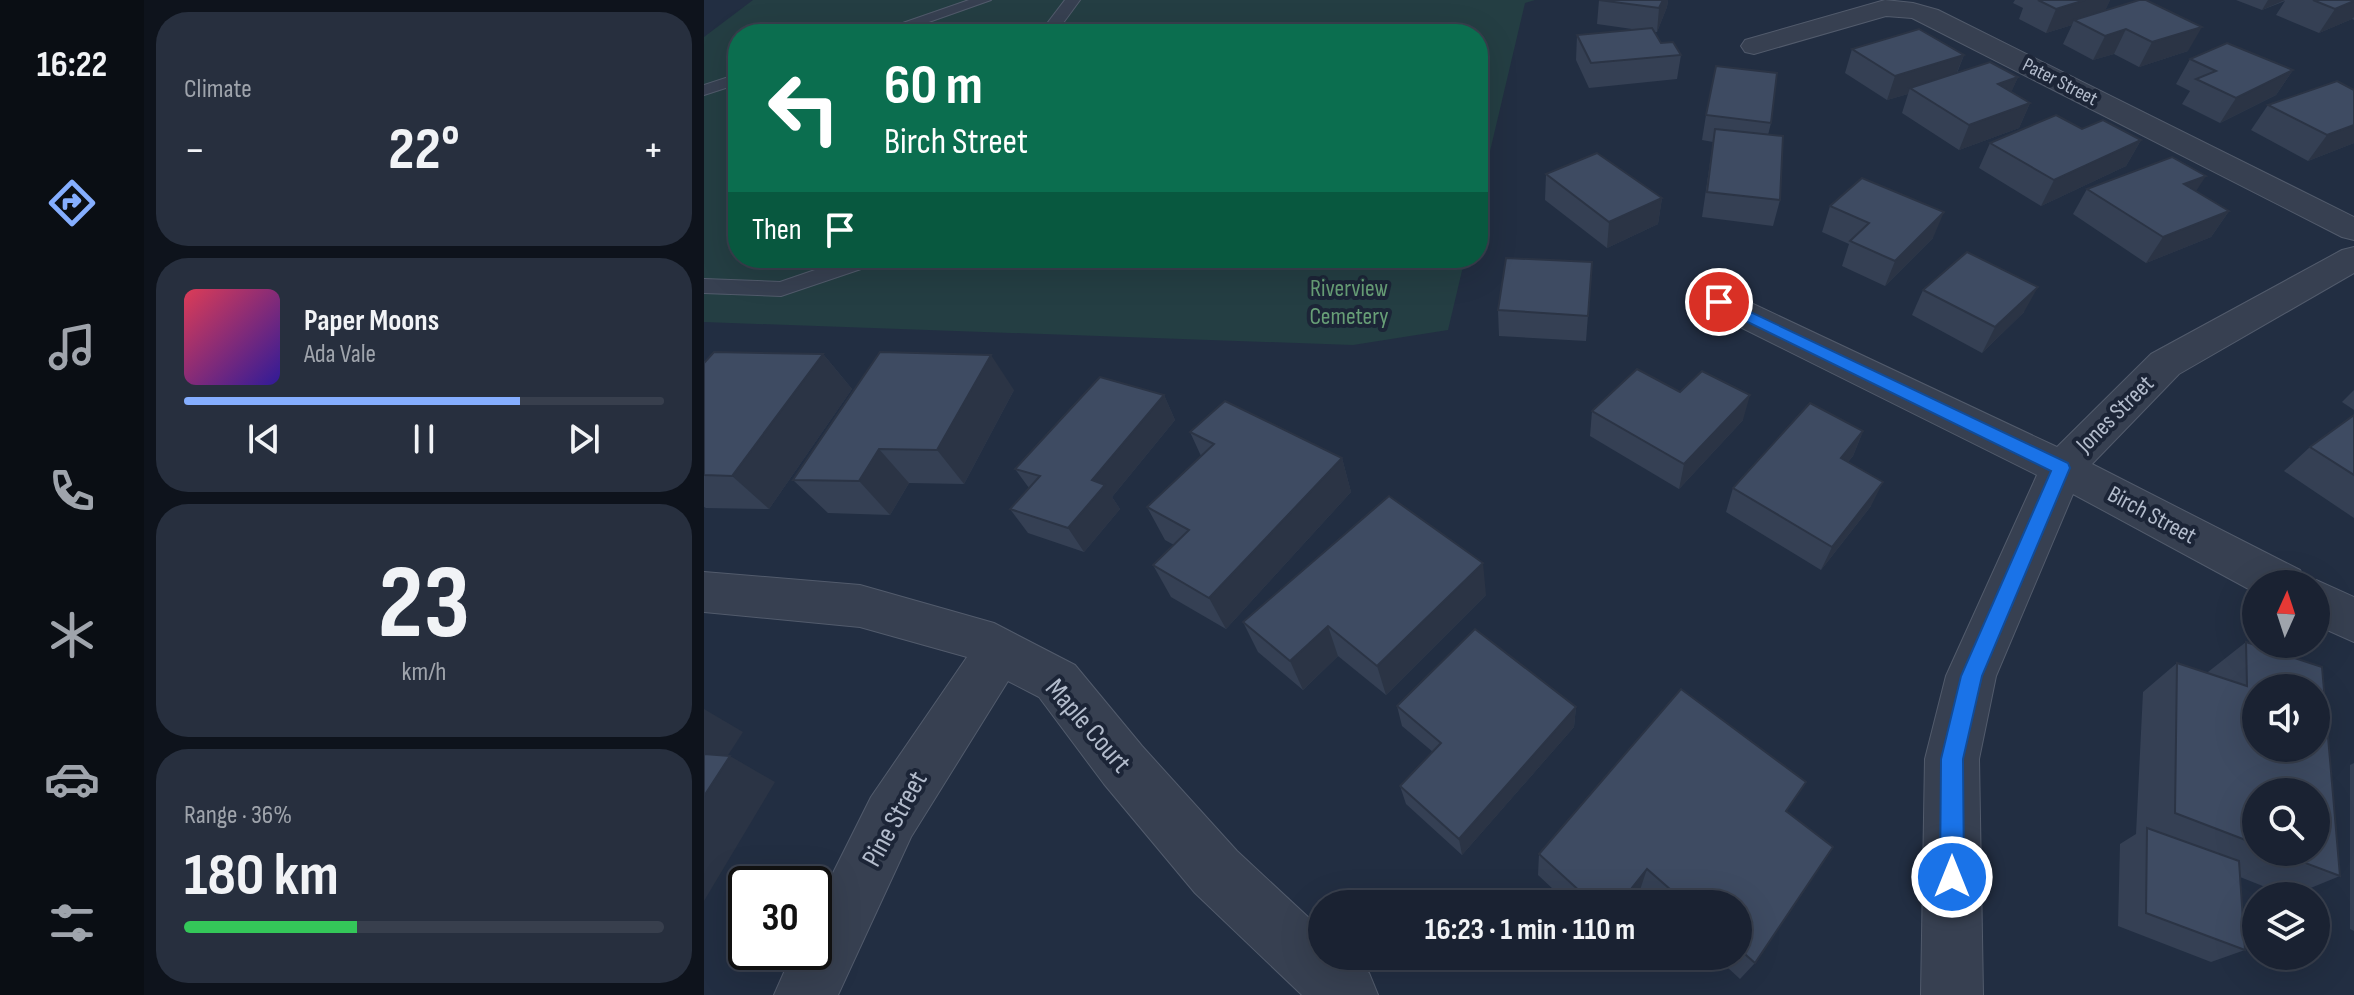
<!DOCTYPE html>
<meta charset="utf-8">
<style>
body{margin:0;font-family:"Sofia Sans Condensed",sans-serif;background:#272f3e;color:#f1f3f6;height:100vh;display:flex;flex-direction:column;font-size:30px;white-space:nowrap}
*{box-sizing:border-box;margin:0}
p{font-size:26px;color:#9fa4ac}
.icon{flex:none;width:44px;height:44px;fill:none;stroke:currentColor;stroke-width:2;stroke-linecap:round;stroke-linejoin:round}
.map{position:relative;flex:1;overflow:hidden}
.sheet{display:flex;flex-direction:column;gap:12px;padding:12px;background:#0e131c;width:560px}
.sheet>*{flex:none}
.guide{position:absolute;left:24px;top:24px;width:760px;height:244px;border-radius:32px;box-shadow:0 8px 32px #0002,0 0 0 2px #383f4d;background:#0b6e4f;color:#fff;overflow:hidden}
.needle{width:52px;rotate:3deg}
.buttons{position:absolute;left:1538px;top:570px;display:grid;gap:16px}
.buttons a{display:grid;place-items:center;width:88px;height:88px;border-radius:50%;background:#1a2232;box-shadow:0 8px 32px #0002,0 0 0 2px #383f4d;font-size:40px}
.speed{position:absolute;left:24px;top:866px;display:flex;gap:16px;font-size:40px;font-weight:700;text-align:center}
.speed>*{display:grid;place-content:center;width:104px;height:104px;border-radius:50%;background:#1a2232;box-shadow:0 8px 32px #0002,0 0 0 2px #383f4d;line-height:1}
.speed .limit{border:4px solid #111;border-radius:12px;background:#fff;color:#111}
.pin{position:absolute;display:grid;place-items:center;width:68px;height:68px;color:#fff;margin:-34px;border:4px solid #fff;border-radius:50%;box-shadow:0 2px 8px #0007}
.me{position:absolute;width:88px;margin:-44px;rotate:0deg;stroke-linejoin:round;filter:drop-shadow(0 0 6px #0008)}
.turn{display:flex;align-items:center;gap:28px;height:168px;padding:0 24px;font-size:36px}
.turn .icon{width:104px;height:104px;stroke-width:2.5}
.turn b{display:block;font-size:56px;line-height:68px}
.then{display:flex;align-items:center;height:76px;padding:0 24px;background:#0003;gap:16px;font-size:30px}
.big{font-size:60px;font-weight:700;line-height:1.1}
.sheet .tile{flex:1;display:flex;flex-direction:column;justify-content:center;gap:12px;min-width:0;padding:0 28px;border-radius:32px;background:#272f3e}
.sheet .dial{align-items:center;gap:0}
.dial b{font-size:104px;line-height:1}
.song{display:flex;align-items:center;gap:24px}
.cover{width:96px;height:96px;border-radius:12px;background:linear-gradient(135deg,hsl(350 70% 55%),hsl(250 70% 35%))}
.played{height:8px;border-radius:4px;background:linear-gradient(90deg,#85aeff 70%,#383f4d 70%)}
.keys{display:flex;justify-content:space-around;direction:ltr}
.heat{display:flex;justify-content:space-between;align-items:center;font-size:44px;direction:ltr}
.charge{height:12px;border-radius:6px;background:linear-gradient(90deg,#34c759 36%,#383f4d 0)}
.trip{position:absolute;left:604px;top:890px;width:444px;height:80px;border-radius:40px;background:#1a2232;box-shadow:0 8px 32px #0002,0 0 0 2px #383f4d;font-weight:700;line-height:80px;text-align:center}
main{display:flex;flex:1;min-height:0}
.tabs{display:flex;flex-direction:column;width:144px;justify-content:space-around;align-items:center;background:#0a0e14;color:#9fa4ac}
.tabs .icon{width:56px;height:56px}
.tabs .current{color:#85aeff}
.tabs b{font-size:36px;color:#f1f3f6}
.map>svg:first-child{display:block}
</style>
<main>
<nav class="tabs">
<b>16:22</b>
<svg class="icon current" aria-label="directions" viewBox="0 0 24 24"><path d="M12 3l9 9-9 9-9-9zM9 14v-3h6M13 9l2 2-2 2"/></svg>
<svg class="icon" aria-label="music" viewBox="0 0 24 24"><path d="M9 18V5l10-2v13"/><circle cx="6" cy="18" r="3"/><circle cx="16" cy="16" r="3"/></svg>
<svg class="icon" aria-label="phone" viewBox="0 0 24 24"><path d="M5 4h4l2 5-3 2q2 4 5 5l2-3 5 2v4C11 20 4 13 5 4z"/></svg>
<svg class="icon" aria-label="climate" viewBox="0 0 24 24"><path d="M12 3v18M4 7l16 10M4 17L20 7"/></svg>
<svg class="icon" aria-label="car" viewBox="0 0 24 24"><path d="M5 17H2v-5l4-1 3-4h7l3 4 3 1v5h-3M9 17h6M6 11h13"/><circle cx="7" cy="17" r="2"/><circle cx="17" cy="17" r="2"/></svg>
<svg class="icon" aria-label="filters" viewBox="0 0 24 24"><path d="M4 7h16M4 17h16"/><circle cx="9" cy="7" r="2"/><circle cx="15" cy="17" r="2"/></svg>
</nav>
<section class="sheet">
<div class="tile"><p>Climate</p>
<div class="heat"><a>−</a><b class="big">22°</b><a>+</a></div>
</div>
<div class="tile">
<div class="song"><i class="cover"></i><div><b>Paper Moons</b><p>Ada Vale</p></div></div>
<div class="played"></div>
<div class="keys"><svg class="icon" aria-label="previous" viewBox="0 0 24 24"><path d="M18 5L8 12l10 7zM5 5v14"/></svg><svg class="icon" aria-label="pause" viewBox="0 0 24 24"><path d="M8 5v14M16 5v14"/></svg><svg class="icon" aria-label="next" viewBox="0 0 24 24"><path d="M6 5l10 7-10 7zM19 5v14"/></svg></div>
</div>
<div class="tile dial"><b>23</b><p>km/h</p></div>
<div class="tile"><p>Range · 36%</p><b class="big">180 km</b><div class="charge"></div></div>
</section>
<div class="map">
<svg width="1650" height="995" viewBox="0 0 1650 995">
<rect width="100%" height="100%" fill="#222e42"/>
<path fill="#243e43" d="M49,0H831L821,3L774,202V34H34V258H761L744,330L649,345L0,322V37Z"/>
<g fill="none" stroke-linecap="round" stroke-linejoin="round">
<g stroke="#525b6c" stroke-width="2">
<g id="service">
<path d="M265,0H287L191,34H167Z"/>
<path d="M361,0H376L351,34H335Z"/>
<path d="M34,74V84L0,95V85Z"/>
<path d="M146,258H167L160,268L77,296L0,293V279L76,282Z"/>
</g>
</g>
<g stroke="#525b6c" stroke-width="2">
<g id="minor">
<path d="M1181,0L1209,3L1234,10L1650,217V240L1638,237L1208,18L1182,16L1050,54L1041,52L1037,46L1041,40Z"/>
<path d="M1650,247V273L1475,374L1388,464L1596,570L1603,584L1612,580L1650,597V642L1612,625V584H1552V593L1369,494L1292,676L1275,759L1279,995H1217L1221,759L1242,676L1333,475L1002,310L997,302L1002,294L1015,290L1028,294L1353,447L1447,354L1638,250Z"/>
<path d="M0,572L156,585L290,623L371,665L438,746L533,851L618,930V956H647L665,973L674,995H598L491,893L400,784L335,697L304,681L207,837L134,995H70L89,952H110V911L167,797L263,657L156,627L0,612Z"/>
</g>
</g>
<use href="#service" fill="#374051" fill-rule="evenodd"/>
<use href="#minor" fill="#374051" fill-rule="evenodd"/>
</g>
<g fill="#354054" fill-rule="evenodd">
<path d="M895,0H964L963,7L953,32H950L957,43L977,55L973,79L885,88L872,60L873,35L935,30L893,24Z"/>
<path d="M1311,0H1406L1401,10L1484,51L1435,67L1410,54L1389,60L1359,44L1368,25L1342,33L1315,19L1319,8L1309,3Z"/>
<path d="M1532,0H1650V20L1648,19L1615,33L1572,15L1581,1L1558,10Z"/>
<path d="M1148,49L1260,55L1253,73L1314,77L1307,92L1326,103L1315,128L1255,150L1198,113L1204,94L1183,100L1141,73Z"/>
<path d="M1486,59L1589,70L1572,95L1516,123L1478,104L1486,91L1472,84Z"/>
<path d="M1650,90V143L1604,161L1547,130L1564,105Z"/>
<path d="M1002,115L1067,123L1064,135L1076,200L1069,226L998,217L1009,142L998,140Z"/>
<path d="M1378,129L1437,140L1422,166L1337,206L1275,168L1286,143Z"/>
<path d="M842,174L958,198L954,224L903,248L841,200Z"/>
<path d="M1383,189L1492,191L1525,211L1507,237L1442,263L1369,214Z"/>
<path d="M1126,206L1229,238L1181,286L1138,266L1145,244L1118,232Z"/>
<path d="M888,262L882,341L795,336L794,310Z"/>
<path d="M1219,290L1320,312L1278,353L1208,315Z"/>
<path d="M119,354L148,389L65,509L2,508L0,507V363Z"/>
<path d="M310,390L260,484L205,483L186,515L124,513L89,480Z"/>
<path d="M1650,390V410L1638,402Z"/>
<path d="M976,392L1039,420L975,489L886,436L888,411Z"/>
<path d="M460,395L471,420L408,497L416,509L380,552L324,533L306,509L325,488L311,469Z"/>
<path d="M1650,415V518L1580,471L1606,447Z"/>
<path d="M1159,431L1149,456L1144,462L1167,506L1117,570L1022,512L1029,488Z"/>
<path d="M486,432L638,458L647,492L522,629L467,597L449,565L470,545L461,540L443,507L497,456Z"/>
<path d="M782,595L682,695L634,656L599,690L554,652L539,622Z"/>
<path d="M1542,642L1636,876L1587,896H1584L1536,877L1541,950L1507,962L1414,926L1416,844L1432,834L1439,692L1473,663L1504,673V672ZM1552,792L1612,852H1552Z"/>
<path d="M693,706L872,707L870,727L758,855L702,804L696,786L729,752L698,726Z"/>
<path d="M1650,763V931L1646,929V765Z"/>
<path d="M1083,811L1051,963L1036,979L1011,956H1034V904H952L936,890L924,904H865L834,875L835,854Z"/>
</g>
<g fill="#2b3445">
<path d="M959,0H964L963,7L953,32L955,8Z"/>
<path d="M1381,0H1406L1400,14L1370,20L1368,25L1342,33L1352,9Z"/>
<path d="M1564,0H1581L1558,10Z"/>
<path d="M1650,1V17L1648,19L1615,33L1631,9Z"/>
<path d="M1498,27L1484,51L1435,67L1448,42Z"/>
<path d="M1422,29L1410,54L1389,60L1401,36Z"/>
<path d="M1260,55L1250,79L1206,88L1204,94L1183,100L1191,76Z"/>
<path d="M1589,70L1572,95L1516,123L1532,98Z"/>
<path d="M1314,77L1303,102L1294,84Z"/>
<path d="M1326,103L1315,128L1255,150L1265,125Z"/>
<path d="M1650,125V143L1604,161L1623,135Z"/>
<path d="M1437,140L1422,166L1337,206L1350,180Z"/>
<path d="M1502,176L1485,202L1480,184Z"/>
<path d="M958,198L954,224L903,248L905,222Z"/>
<path d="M1525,211L1507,237L1442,263L1459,237Z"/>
<path d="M1240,212L1229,238L1181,286L1191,261Z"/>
<path d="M1334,287L1320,312L1278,353L1291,327Z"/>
<path d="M119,354L148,389L65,509L28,476Z"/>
<path d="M287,355L310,390L260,484L233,450Z"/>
<path d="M460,395L471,420L408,497L416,509L380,552L364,528L388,480Z"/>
<path d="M1046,395L1039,420L975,489L980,464Z"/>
<path d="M1159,431L1149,456L1126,483L1137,458Z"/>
<path d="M175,449L205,483L186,515L155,481Z"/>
<path d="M638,458L647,492L522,629L505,598Z"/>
<path d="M1179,482L1167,506L1117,570L1128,547Z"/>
<path d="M779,563L782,595L682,695L673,666Z"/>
<path d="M624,626L634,656L599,690L586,661Z"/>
<path d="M872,707L870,727L758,855L755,839Z"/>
<path d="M0,709L39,732L10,777L0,772Z"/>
<path d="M26,756L71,782L0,901V796Z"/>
<path d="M943,869L936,890L924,904H915Z"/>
</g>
<g fill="#3e4b62" stroke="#2b3445" stroke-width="2" fill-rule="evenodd">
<path d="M895,0H959L955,8Z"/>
<path d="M1334,0H1381L1352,9Z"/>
<path d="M1435,0H1442L1498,27L1448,42L1422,29L1401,36L1370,20Z"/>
<path d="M1609,0H1650V1L1631,9Z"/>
<path d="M948,28L957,43L969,42L977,55L887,63L873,35Z"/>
<path d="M1215,29L1260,55L1191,76L1148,49Z"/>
<path d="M1523,43L1589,70L1532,98L1492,79L1512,71L1486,59Z"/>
<path d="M1286,62L1314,77L1294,84L1326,103L1265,125L1206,88Z"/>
<path d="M1012,66L1073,73L1067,123L1002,115Z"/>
<path d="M1633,81L1650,90V125L1623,135L1564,105Z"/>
<path d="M1352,115L1378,129L1399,120L1437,140L1350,180L1286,143Z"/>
<path d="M1011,129L1079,136L1076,200L1003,192Z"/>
<path d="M893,153L958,198L905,222L842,174Z"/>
<path d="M1468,157L1502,176L1480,184L1525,211L1459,237L1383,189Z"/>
<path d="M1158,178L1240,212L1191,261L1146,241L1165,223L1126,206Z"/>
<path d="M1263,252L1334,287L1291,327L1219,290Z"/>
<path d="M802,258L888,262L884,316L794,310Z"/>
<path d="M10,352L119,354L28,476L0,475V363Z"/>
<path d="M176,352L287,355L233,450L175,449L155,481L89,480Z"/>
<path d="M933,369L976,392L998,371L1046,395L980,464L888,411Z"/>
<path d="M396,377L460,395L388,480L401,485L364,528L306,509L336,476L311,469Z"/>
<path d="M521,401L638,458L505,598L449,565L485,530L443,507L510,444L486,432Z"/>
<path d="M1106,403L1159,431L1137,458L1179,482L1128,547L1029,488Z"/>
<path d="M1650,415V475L1606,447Z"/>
<path d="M685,496L779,563L673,666L624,626L586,661L539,622Z"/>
<path d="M771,629L872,707L755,839L696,786L737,743L693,706Z"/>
<path d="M1542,642L1618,667L1636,876L1572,852H1612V792H1552V844L1471,813L1473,663L1543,686ZM1552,688H1612V748H1552Z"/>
<path d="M977,689L1102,782L1082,811L1129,847L1051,963L1034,948V904H983L943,869L915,904H890L835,854Z"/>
<path d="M0,754L26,756L0,796Z"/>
<path d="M1443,828L1535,861L1541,950L1442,913Z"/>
</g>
<path fill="#1a73e8" stroke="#114b97" stroke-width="2" d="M1015,297L1364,463L1366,468L1278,676L1259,759L1260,877L1257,886L1248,889L1239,886L1236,877L1237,759L1257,676L1347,471L1009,305V298Z"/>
<g text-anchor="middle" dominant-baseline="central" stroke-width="8" stroke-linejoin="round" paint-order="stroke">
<g font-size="20" fill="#b3bccc" stroke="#1c2537">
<text transform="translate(1356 82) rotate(27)">Pater Street</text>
</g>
<g font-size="24" fill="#689f77" stroke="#1c2537">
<text x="645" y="288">Riverview<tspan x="645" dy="28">Cemetery</tspan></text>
</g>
<g font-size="24" fill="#b3bccc" stroke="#1c2537">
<text transform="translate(1411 414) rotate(-45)">Jones Street</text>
<text transform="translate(1448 515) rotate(28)">Birch Street</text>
</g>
<g font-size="28" fill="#b3bccc" stroke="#1c2537">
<text transform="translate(384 726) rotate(49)">Maple Court</text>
<text transform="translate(191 819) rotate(-61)">Pine Street</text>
</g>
</g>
</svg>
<div class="buttons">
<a><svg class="needle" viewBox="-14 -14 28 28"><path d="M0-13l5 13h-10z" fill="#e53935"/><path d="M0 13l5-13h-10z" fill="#9fa4ac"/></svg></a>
<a><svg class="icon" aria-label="sound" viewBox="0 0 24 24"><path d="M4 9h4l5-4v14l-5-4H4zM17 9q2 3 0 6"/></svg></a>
<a><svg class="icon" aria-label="search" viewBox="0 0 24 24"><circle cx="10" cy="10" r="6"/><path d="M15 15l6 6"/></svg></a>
<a><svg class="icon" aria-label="layers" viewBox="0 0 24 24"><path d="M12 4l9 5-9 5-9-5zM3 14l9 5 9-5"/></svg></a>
</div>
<div class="speed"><div class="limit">30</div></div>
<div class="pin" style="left:1015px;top:302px;background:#d93025"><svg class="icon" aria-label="arrive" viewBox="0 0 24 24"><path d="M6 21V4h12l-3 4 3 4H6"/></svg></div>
<svg class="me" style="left:1248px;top:877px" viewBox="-20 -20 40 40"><circle r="17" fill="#1a73e8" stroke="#fff" stroke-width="3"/><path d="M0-11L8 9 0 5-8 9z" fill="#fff"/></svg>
<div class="trip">16:23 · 1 min · 110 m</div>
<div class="guide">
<div class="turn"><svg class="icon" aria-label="left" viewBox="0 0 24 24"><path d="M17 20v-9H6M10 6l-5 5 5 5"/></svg><div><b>60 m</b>Birch Street</div></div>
<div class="then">Then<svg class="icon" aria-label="arrive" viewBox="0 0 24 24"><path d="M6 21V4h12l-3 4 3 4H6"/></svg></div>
</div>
</div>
</main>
